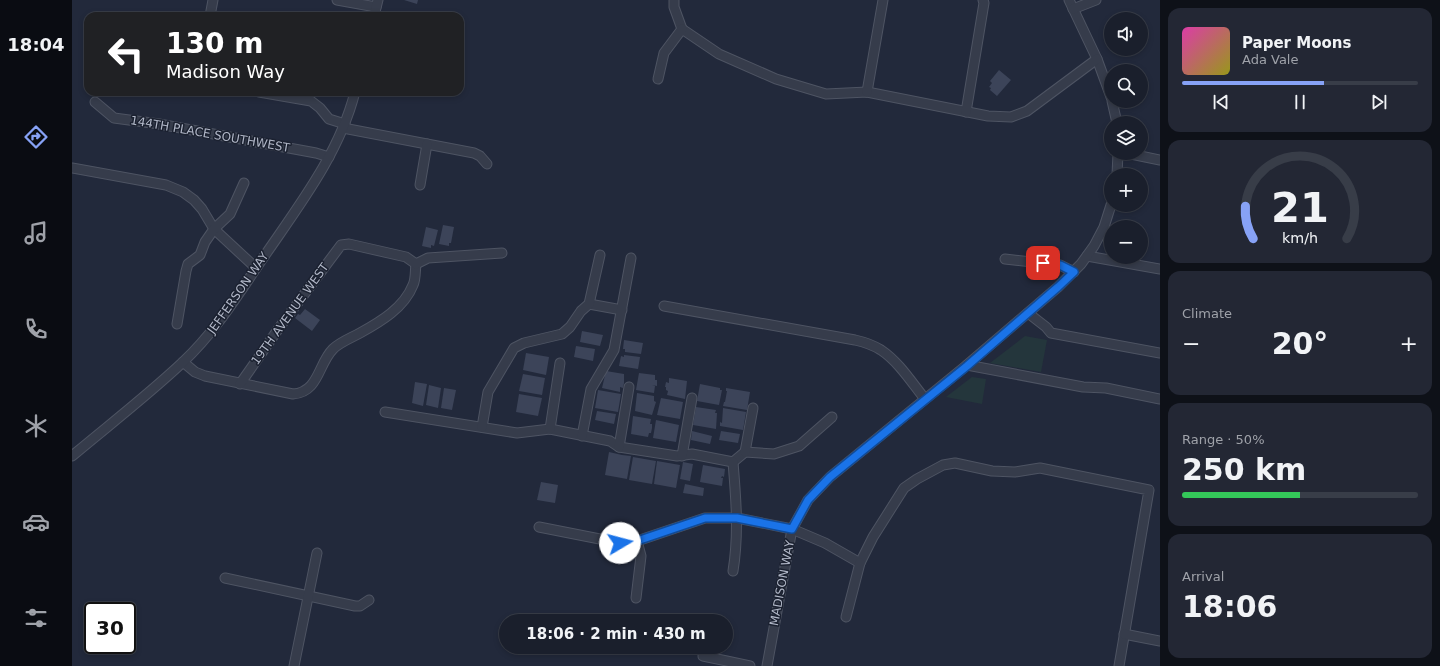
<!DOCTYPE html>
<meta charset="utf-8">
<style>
body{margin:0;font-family:"DejaVu Sans",sans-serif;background:#232734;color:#f1f3f6;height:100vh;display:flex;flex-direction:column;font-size:15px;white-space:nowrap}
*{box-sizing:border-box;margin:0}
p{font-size:13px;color:#9fa2a9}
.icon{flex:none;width:22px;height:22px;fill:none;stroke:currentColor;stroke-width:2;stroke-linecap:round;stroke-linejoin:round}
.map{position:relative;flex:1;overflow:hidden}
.sheet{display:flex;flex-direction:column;gap:8px;padding:8px;background:#0e1118;width:280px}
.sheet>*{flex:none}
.banner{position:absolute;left:12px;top:12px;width:380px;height:84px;border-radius:12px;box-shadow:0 2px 6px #0003,0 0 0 1px #383d48;background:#202124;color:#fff;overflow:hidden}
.fabs{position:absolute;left:1032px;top:12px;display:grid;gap:8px}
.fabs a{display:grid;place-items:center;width:44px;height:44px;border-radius:50%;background:#1a1f2c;box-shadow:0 2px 6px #0003,0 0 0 1px #383d48;font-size:20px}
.speed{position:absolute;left:12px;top:602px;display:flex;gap:8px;font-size:20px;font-weight:700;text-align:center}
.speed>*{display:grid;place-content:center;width:52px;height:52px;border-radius:50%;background:#1a1f2c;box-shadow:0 2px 6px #0003,0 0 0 1px #383d48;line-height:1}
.speed .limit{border:2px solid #111;border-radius:6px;background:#fff;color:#111}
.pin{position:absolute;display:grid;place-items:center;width:34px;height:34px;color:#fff;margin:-17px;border-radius:8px;box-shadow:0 2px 6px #0006}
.me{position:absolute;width:44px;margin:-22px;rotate:82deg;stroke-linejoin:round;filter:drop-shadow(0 0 3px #0008)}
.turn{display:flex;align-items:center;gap:14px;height:84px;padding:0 16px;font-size:18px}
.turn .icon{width:52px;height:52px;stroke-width:2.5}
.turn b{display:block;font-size:28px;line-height:34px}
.big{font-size:30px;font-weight:800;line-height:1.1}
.sheet .card{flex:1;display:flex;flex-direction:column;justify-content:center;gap:6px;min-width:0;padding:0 14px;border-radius:12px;background:#232734}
.sheet .dial{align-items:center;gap:0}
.dial svg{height:104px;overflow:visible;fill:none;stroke:#383d48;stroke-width:7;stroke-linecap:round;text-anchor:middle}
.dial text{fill:#f1f3f6;stroke:none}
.song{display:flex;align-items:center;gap:12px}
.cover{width:48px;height:48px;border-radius:6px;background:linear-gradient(135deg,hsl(320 70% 55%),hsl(60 70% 35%))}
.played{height:4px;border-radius:2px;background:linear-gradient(90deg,#87a2f6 60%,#383d48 60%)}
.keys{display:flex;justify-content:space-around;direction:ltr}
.heat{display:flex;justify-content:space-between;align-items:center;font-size:22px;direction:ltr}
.charge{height:6px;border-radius:3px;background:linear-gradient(90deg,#34c759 50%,#383d48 0)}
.trip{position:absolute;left:427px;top:614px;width:234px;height:40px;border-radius:20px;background:#1a1f2c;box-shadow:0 2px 6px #0003,0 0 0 1px #383d48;font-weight:800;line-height:40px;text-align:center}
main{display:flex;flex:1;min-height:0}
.dock{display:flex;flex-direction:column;width:72px;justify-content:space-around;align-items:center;background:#0a0c12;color:#9fa2a9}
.dock .icon{width:28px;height:28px}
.dock .selected{color:#87a2f6}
.dock b{font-size:18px;color:#f1f3f6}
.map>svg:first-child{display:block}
</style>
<main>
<nav class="dock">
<b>18:04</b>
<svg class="icon selected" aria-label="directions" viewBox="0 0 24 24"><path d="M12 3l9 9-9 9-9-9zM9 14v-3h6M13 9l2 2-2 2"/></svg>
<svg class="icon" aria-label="music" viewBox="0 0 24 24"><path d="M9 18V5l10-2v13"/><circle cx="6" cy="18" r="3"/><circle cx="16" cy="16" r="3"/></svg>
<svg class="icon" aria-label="phone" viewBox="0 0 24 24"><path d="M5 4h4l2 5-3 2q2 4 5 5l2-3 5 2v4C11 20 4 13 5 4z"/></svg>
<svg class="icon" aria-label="climate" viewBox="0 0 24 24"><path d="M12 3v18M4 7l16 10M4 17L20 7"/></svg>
<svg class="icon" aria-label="car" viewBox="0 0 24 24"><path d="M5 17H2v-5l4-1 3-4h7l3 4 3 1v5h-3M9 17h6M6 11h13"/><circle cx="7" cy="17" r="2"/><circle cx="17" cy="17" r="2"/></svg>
<svg class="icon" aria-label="filters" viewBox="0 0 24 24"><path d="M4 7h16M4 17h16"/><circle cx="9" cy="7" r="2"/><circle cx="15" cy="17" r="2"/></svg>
</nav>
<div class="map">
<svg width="1088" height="666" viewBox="0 0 1088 666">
<rect width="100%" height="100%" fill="#22293b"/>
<g fill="#24363c">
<path d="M953,336L975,340L969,372L918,363Z"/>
<path d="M900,377L914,379L910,404L874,397Z"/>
</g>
<g fill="#3c4459">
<path d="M332,0H346L345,4Z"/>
<path d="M148,12L162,15V16H147Z"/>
<path d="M927,70L939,80L925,96L918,90L919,88L917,87L920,83L918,81Z"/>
<path d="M371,225L382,227L379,243H377V246L367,244Z"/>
<path d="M354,227L366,230L362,246L359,245V248L350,246Z"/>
<path d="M233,309L248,320L240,331L223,318L226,314L228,315Z"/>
<path d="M510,331L531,335L528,346L508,342Z"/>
<path d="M552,340L571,343L569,354L553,352V349H551Z"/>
<path d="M504,346L523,349L521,361L502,357Z"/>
<path d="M454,353L477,357L474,375L451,370Z"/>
<path d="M552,355L568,357L566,369L547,366L549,356L552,357Z"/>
<path d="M534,371L552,374V383L551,388L548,387V392L530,388Z"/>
<path d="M567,373L583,375V380H585V386L580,385L583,386L582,393L564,390Z"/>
<path d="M451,374L473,378L470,395L447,391Z"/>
<path d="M597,378L615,381L613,399L595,395L596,391L594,390V387H593L594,382L597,383Z"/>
<path d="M343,382L355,384L351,406L340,403Z"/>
<path d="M628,384L648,388V390H650L647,405L625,401Z"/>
<path d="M357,385L369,388L366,408L354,405Z"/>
<path d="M372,388L384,390L380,410L369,408Z"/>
<path d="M654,388L678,392L675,410L651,406L652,402H653L655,391H654Z"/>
<path d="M526,390L549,394L546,412L523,408Z"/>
<path d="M565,393L582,396V401L584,402L580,415L563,411Z"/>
<path d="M447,394L470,398L466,416L444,412Z"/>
<path d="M589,398L611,402L608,419L585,415Z"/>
<path d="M624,407L644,410L643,413H645L644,429L621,425Z"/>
<path d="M651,408L674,412L671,430L648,426V422L650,423Z"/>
<path d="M525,411L544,414L542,424L523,420Z"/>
<path d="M561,416L579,419L578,424H580V428L579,433H577L576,437L559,434Z"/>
<path d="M584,420L607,425L604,442L581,438Z"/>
<path d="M620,431L640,436L638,444L619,440Z"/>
<path d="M649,431L668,434L666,443L647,440Z"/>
<path d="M537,452L550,455L559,456L555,479L533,475Z"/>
<path d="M561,457L584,461L580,484L557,480Z"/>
<path d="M585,461L608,465L604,488L582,484Z"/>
<path d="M611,462L621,464L618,481L608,479Z"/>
<path d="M631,465L653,469L652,477L650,476L649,478H651L650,486L628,482Z"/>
<path d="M469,482L486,485L483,503L465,500Z"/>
<path d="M613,484L632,488L631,496L611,493Z"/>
</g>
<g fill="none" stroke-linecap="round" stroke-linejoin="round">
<g stroke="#4e5463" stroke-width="11">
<g id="minor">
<path d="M265,0L304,7"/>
<path d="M602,0V7L610,29"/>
<path d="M997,0L1025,59L1039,97"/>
<path d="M1001,9L1024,0"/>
<path d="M138,16L141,0"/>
<path d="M302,16L306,0"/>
<path d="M610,29L647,54L704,79L754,94L795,92L916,116L939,117L955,111L1025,59"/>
<path d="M586,79L592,53L610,29"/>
<path d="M187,92L239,101L248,108L257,119L273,124"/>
<path d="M795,92L811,0"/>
<path d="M1040,101L1045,123"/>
<path d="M23,102L42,118L87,124L244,153L257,157"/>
<path d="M894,112L912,3L911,0"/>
<path d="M271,128L402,153L408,156L415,164"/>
<path d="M1054,153L1088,160"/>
<path d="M0,168L94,185L111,192L122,200L130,209L142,229L184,268"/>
<path d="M1045,175L1046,153"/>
<path d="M348,185L355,144"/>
<path d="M1015,256L1088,269"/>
<path d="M933,259L988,265L1002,272"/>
<path d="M517,304L550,310"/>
<path d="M592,306L783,340C792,342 801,345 809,350C827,362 840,383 853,399"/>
<path d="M956,313L974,327L979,333L1088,353"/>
<path d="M105,324L114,271L116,264L128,255L133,242L142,229L158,214L172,183"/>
<path d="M111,362L123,372L133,376L221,394C247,392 246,364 261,349C268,342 279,338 288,333C308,322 332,308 341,285C344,279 343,270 344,264"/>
<path d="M895,365L1011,387L1034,388L1088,399"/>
<path d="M168,384L207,328L269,245L277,244L334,257L344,264L356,258L430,253"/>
<path d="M313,412L445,433L478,429L538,441L547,447L605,456L620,454L661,462L673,452L702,454L727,446L760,417"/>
<path d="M410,427L416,392L442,348L452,343L490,334L498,327L509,311L517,304L528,255"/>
<path d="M478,429L488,363"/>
<path d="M510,436L519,389L542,350L559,258"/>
<path d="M547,447L557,387"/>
<path d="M673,452L681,408"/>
<path d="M0,456C37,425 76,395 111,362C143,332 165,296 189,261C225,208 267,155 283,92"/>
<path d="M610,456L620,398"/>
<path d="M467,527L548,543L565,541L633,518H665L720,529L753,543L788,563L801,537L832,488L845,479L871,465L883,463L920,471L943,472L968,468L1077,490L1047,666"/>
<path d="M661,571C667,534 664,498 661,462"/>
<path d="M153,578L283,606H288L297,600"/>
<path d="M564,598L569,556L565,541"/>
<path d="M774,617L788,563"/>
<path d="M1052,634L1088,641"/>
<path d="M632,647L631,656L678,666"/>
<path d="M222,666L245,553"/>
<path d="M695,666L720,529L736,500L758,477L895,365L986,287L1009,264L1022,246L1032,227L1039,205"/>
</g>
</g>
<use href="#minor" stroke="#363c4b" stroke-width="9"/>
</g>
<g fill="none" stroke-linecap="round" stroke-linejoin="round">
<g stroke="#114b97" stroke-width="10">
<path id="route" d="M548,543L565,541L633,518H665L720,529L736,500L758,477L895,366L986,287L1002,272L988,265L971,263"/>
</g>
<use href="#route" stroke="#1a73e8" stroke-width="7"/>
</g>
<g text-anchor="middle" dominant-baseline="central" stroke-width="3" stroke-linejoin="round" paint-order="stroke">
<g font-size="12" fill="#b1b7c7" stroke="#1b2130">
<text transform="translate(138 134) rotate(10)">144TH PLACE SOUTHWEST</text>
<text transform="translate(166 293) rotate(-55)">JEFFERSON WAY</text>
<text transform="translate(218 314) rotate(-54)">19TH AVENUE WEST</text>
<text transform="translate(710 583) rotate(-79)">MADISON WAY</text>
</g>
</g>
</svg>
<div class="fabs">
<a><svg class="icon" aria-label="sound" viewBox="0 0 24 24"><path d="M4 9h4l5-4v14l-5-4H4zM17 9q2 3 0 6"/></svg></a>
<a><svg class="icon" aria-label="search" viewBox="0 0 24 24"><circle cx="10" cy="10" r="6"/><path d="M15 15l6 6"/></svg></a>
<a><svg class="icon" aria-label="layers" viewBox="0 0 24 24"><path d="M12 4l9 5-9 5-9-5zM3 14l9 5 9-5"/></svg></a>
<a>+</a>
<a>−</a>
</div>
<div class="speed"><div class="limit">30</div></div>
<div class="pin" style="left:971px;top:263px;background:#d93025"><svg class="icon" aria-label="arrive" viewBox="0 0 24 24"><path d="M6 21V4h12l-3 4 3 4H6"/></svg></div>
<svg class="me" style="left:548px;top:543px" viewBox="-20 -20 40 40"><circle r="19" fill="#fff"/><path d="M0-13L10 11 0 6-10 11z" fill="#1a73e8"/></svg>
<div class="trip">18:06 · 2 min · 430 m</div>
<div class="banner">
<div class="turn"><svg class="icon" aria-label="left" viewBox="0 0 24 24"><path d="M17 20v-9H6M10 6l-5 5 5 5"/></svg><div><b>130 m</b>Madison Way</div></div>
</div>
</div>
<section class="sheet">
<div class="card">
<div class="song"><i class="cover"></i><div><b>Paper Moons</b><p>Ada Vale</p></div></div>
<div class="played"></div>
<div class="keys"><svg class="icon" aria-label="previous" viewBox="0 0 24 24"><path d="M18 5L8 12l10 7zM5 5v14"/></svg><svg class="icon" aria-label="pause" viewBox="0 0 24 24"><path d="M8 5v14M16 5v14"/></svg><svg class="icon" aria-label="next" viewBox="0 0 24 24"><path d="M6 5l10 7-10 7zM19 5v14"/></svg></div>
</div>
<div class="card dial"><svg viewBox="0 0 100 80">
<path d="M14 69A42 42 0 1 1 86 69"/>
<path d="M14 69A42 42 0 0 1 8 44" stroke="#87a2f6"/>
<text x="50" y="56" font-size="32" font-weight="700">21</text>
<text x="50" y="72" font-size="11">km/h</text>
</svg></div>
<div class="card"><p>Climate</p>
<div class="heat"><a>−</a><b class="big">20°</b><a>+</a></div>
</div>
<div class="card"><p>Range · 50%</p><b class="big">250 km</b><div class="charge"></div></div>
<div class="card"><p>Arrival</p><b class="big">18:06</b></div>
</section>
</main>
